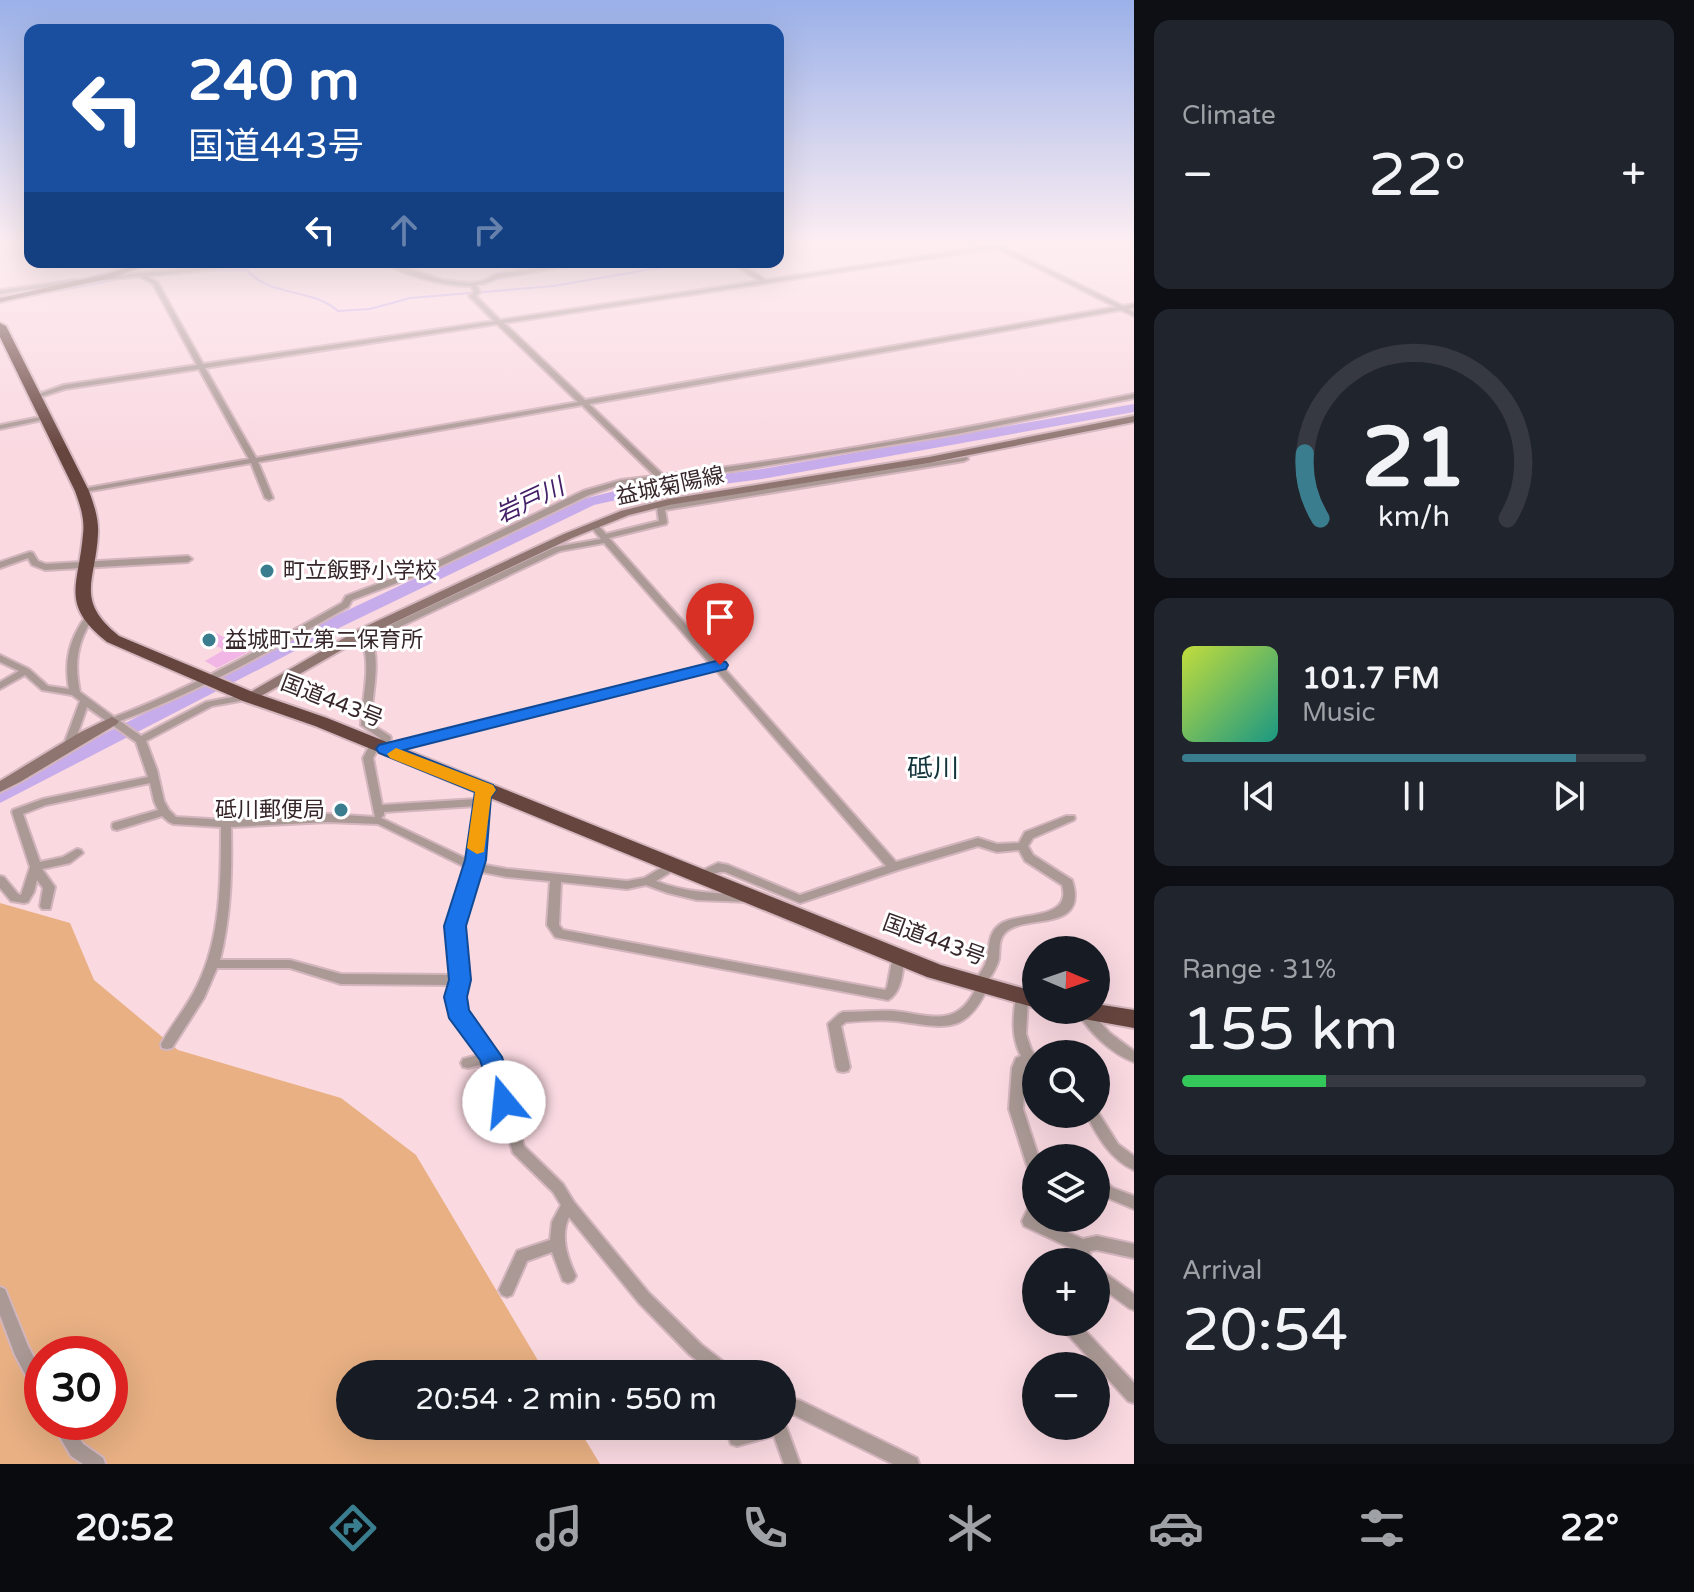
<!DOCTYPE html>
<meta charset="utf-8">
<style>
body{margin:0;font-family:"Varela Round","Noto Sans JP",sans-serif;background:#20242c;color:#f1f3f6;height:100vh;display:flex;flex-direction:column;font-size:30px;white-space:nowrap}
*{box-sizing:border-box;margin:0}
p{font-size:26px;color:#9ea1a6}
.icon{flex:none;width:44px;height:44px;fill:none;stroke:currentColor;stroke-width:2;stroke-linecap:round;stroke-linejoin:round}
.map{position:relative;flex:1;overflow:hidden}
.sheet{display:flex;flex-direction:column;gap:20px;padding:20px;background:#0d0f14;width:560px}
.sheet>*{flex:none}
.hud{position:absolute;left:24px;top:24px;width:760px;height:244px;border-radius:16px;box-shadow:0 8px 32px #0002;background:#1a4fa0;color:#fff;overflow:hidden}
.needle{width:52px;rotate:92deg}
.fabs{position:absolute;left:1022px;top:936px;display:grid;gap:16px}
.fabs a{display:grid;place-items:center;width:88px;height:88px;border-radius:50%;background:#171b24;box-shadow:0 8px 32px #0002;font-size:40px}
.speed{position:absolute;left:24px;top:1336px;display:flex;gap:16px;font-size:40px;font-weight:700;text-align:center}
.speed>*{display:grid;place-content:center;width:104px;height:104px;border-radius:50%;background:#171b24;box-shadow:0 8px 32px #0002;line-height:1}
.speed .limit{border:12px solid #d22;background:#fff;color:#111}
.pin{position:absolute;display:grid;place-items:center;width:68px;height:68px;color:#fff;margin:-82px -34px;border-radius:50% 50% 50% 0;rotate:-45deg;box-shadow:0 0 8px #0007}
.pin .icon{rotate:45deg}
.me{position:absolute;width:88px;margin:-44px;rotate:343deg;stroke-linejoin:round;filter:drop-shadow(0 0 6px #0008)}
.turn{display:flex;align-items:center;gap:28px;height:168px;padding:0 32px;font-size:36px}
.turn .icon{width:104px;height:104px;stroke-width:2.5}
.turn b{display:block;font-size:56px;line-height:68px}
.lanes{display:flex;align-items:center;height:76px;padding:0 32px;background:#0003;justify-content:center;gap:40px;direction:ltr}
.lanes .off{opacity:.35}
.big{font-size:60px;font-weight:600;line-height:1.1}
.sheet .card{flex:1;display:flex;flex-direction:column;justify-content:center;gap:12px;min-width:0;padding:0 28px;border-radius:16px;background:#20242c}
.sheet .dial{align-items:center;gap:0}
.dial svg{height:208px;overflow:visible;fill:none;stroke:#363941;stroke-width:7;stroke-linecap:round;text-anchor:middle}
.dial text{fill:#f1f3f6;stroke:none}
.song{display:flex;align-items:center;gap:24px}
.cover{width:96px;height:96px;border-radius:12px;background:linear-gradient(135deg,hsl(70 70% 55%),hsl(170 70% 35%))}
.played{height:8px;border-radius:4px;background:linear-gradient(90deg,#3a7d8e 85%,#363941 85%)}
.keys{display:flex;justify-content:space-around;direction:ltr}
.heat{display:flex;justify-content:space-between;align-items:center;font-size:44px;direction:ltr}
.charge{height:12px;border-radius:6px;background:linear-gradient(90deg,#34c759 31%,#363941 0)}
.trip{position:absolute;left:336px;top:1360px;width:460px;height:80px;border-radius:40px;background:#171b24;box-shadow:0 8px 32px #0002;font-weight:600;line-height:80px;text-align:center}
.dock{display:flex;height:128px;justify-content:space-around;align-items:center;background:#090b0e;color:#9ea1a6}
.dock .icon{width:56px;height:56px}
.dock .active{color:#3a7d8e}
.dock b{font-size:36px;color:#f1f3f6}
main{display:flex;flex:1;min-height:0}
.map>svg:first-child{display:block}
</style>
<main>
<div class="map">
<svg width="1134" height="1464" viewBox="0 0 1134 1464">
<rect width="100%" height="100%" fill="#fad9e1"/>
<path fill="#e8b083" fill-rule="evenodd" d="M0,903L70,923L94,980L178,1050L341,1098L416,1155L546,1374H350V1426H577L600,1464H0ZM42,1354H110V1422H42Z"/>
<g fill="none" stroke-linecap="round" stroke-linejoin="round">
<g stroke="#c7aceb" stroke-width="2">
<path d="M778,245L781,244"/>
<path d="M172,262H199"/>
<path d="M207,262L223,265"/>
<path d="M200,271L247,270C269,297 313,288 338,311L370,309L410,298L554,286L692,262"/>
<path d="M57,291L129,277"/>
<path d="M0,295L30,290"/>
</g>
<path fill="#c7aceb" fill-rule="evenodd" d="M1134,404V412L762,479L639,495L594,505L341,627L0,803V787L329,619L583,499L639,485L762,469Z"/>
</g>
<path fill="#f1b6e6" d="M214,632L250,651L217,668L205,661L224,650L202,638Z"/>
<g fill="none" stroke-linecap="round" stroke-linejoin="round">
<g stroke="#d3b5bd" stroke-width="4">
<g id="street">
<path d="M990,244H997L1123,306L1134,304V308L1128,309L1134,312V316L1121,310L589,404L663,475C821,457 978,426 1134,394V398L957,434L733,471L622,484L589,495L439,567L352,600L348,607C274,649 201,691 120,721L141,736L206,702L248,694L251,695L253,697L251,699L212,706L146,741L157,770L164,801L169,810L176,817L226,820L328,814L375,817L363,758L371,743H379L381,739L361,725C362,696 373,664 360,636L362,634L369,635L555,547L601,539L590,526L591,524H597L606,534L659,521L657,508L661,506L967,457L968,459L964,461L665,510L667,522L666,524L609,538L719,662L723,663L725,665L723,667L896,862L978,838L997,844L1019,843L1025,832L1066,816H1074L1075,818L1074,820L1033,838L1028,846L1033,855L1072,880C1090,935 1021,912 1004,934C998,941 1000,951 999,959C997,967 992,975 987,982L989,985C966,1037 944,1027 896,1021C879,1019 862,1021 846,1022L841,1026L850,1067L848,1071L843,1072L838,1071L836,1067L828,1024L839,1014L843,1012C860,1012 877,1010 894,1011C930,1015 957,1029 976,988L973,984C977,977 983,970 986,962C991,947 986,933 1002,923C1017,914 1060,918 1063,897C1064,893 1063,889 1062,885L1025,861L1019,850L997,852L978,846L898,870L800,903L725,872C715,870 708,881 697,879L695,876L697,873L718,863L728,865L800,895L886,866L715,669L386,752L378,749L373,758L382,805L476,799L482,788H490L491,790L487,796L480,864L507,869L627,881L644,878L673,861L677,862L679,865L677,868L656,881C686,893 718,894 750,894L754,895L756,898L754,901L750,902L697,900L668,893L646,885L627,889L561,882L559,925L563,930L885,990L887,987L893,956L895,953L899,952L903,953L905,956C902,972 903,991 888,1000L559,938L555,937L547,925L550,881L507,877L477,871L461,926L466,980L461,997L463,1011L498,1057L524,1146L563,1184L574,1202L649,1293L702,1345L733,1369L735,1374H714L690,1355L639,1303L569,1217C560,1236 567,1257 576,1276L573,1281L568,1283L563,1281L552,1252L527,1261L512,1295L507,1297L502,1295L499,1290L517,1251L550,1240L552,1222L561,1205L553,1192L513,1153L486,1063L468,1068L463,1067L461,1063L463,1059L482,1054L451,1012L449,997L452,985L341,984L290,968H217L204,998L172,1048L167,1049L162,1048L161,1044C172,1024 187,1007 197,986C221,938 221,880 221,827L173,824L169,822L162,816L117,830L113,829L112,826L113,823L158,810L154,801L150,783L46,805L23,814L40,862L63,857L77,849L81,850L83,853L70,863L42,869L55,887L50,909H42L40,906L43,888L37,880L34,892L28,902L24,903L11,901L0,888V876L4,877L18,894L21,895L30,867L12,812L13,810L43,799L148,777L136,742L87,707L74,744L69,747L65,746L64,744L80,701L72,695L42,690L25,675L0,689V682L19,671L0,662V655L29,669L48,686L69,689C64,661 69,640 86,616H92L93,618C77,642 74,663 80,692L114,717C194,687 268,645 342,603L346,596L433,563L583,491L621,480L655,476L582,405L258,462L273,498L269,500L265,498L251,463L79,493L78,491L82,489L249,459L199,369L65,389L37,398H33V396L64,385L197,365L153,284L140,276L105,280L102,278L103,277L249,262H269L266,264L147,276L158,283L203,364L494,321L469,296L474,292L471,286C441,286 408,276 382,262H390L442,280L470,283L483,281L497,274L578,262H592L498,278L486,283L476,285L480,292L476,296L500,320L760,281L730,262H737L766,280L992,246ZM997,248L1116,307L585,400L504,323ZM497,324L578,402L256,458L205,368ZM604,543L711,665L388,745L391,738L390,736L371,724C371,697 381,667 372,640L560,551ZM476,806L469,860L381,818L384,815V812ZM328,822L378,824L467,868L449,926L453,975L341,974L290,960H220C231,916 232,872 231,827Z"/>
<path d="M77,280L79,281V283L0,294V290Z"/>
<path d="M45,416L47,417V419L0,429V425Z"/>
<path d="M30,552L33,553L38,561L46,564L188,556L192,559L188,562L45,570L32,565L28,558L0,568V562Z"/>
<path d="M1022,992L1026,994L1028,997L1026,1034L1031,1049L1036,1057V1070L1031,1069L1028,1065L1026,1068L1023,1109L1039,1158H1036V1178L1031,1176L1029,1172L1009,1109L1012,1068L1016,1058L1021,1056C1011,1037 1013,1018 1016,997L1018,994Z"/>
<path d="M1076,1010H1089L1110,1033L1134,1051V1062C1110,1053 1089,1032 1076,1010Z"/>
<path d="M1096,1109L1118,1144L1134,1156V1170C1110,1159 1098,1137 1086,1114H1096Z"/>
<path d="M1096,1176L1101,1178L1113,1188L1134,1196V1209L1103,1196L1096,1191Z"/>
<path d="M1036,1200V1218L1083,1239L1097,1236L1134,1244V1258L1097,1250L1090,1251L1091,1262H1077L1075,1250L1024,1226L1022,1221L1031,1202Z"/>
<path d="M1096,1268L1101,1270L1134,1294V1310L1129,1308L1096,1284Z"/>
<path d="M0,1287L5,1289L28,1346L42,1373V1397L36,1395L15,1355L0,1315Z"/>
<path d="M1053,1322H1075L1081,1326L1134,1383V1403L1128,1401L1069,1336L1056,1327Z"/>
<path d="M782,1398L795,1399L801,1401L917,1458L919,1464H893L794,1415L782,1414Z"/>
<path d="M782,1419L786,1426L800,1464H784L774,1436L737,1446L731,1444L729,1438L731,1432L751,1426H782Z"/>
<path d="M51,1422H69L83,1444L103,1458L105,1464H83L71,1456Z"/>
</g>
</g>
<g stroke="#d3b5bd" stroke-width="4">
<g id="secondary">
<path d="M143,262H155L112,278L0,302V298L107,274Z"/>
<path d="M1134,416V422L929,463L669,505L629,515L572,538L366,636L254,700H244L242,697L358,630L564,534L621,511L669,499L929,457Z"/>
<path d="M112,717L119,721L117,724L20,782L0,792V781L79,733Z"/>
</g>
</g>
<g stroke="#d3b5bd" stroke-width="4">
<g id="highway">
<path d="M0,323L6,326L89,491C94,505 99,519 98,534C96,581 74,600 119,636L255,693L327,718L941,965L1036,992V1008L927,977L315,726L243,701L107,642C59,604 79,586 83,534C85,519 80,505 75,491L0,337Z"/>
<path d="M1096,1004L1134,1010V1028L1084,1019L1076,1016L1073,1010H1096Z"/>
</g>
</g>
<use href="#street" fill="#aa9995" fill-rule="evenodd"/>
<use href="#secondary" fill="#8e7570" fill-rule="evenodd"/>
<use href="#highway" fill="#67453f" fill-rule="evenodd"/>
</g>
<linearGradient id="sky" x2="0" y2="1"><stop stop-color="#9bb1e9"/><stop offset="0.54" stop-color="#fdeef2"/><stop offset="1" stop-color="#fdeef2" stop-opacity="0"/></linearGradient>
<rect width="1134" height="449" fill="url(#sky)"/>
<path fill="#1a73e8" stroke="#114b97" stroke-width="2" d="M720,660L726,662L728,665L726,669L404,750L493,785L496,790L491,797L486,860L466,926L471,980L467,997L469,1010L502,1057L516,1102L513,1109L504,1112L496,1109L480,1060L449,1018L444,997L449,980L444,926L465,860L475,792L379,753L376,749L379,745Z"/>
<path fill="#f59e0b" d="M396,748L493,785L496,790L491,797L484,852L477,854L467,848L475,792L390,758L387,754Z"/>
<g fill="#3a7d8e" stroke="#fff" stroke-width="3">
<circle cx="267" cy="571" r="8"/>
<circle cx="209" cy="640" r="8"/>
<circle cx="341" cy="810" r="8"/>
</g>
<g text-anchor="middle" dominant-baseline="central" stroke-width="6" stroke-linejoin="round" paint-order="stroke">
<g font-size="22" fill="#37272b" stroke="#fff">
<text transform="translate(670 486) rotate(-12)">益城菊陽線</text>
<text transform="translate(332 701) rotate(21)">国道443号</text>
<text transform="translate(934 940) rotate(20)">国道443号</text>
</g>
<g font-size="22" fill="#37272b" stroke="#fff" text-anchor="start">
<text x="283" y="571">町立飯野小学校</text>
<text x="225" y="640">益城町立第二保育所</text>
<text x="325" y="810" text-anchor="end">砥川郵便局</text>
</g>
<g font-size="24" font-style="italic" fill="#452068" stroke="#fff">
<text transform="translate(530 501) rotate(-25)">岩戸川</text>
</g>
<g font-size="26" fill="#14343c" stroke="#fff">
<text x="933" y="768">砥川</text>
</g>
</g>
</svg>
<div class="fabs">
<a><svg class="needle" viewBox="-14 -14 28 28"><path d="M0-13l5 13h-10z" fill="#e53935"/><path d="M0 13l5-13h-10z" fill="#9ea1a6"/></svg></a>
<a><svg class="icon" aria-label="search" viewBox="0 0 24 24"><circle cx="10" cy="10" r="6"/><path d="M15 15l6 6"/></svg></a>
<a><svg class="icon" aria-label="layers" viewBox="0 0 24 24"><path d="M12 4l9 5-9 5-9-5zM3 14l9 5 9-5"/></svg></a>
<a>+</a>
<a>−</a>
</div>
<div class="speed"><div class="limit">30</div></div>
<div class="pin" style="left:720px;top:665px;background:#d93025"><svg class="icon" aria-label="arrive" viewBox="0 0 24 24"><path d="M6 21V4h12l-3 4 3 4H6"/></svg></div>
<svg class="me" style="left:504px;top:1102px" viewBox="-20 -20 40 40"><circle r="19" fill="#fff"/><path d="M0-13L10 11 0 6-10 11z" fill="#1a73e8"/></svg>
<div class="trip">20:54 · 2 min · 550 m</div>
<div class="hud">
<div class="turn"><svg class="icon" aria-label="left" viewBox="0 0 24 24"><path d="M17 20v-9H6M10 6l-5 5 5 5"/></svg><div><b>240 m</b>国道443号</div></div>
<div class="lanes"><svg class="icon" aria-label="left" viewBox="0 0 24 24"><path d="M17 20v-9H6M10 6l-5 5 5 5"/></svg><svg class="icon off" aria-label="ahead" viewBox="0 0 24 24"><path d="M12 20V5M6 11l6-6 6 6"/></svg><svg class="icon off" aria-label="right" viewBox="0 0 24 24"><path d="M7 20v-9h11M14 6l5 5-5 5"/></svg></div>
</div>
</div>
<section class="sheet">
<div class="card"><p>Climate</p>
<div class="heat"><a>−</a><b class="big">22°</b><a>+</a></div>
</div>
<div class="card dial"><svg viewBox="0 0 100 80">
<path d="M14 69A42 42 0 1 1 86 69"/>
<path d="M14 69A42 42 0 0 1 8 44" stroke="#3a7d8e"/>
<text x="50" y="56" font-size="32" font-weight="700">21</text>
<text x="50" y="72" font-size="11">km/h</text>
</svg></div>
<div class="card">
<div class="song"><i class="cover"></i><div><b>101.7 FM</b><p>Music</p></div></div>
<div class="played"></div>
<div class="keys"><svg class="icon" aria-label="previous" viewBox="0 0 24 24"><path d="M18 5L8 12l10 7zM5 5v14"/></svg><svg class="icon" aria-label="pause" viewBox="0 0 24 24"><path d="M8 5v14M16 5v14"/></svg><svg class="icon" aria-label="next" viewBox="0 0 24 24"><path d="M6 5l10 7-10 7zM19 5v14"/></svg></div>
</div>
<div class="card"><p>Range · 31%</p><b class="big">155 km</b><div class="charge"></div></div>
<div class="card"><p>Arrival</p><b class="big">20:54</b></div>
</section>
</main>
<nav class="dock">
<b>20:52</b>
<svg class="icon active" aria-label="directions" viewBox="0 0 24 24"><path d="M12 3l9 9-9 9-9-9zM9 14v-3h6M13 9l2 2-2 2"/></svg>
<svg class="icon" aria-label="music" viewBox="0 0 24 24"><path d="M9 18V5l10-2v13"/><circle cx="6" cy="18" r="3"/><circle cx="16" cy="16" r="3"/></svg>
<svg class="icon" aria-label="phone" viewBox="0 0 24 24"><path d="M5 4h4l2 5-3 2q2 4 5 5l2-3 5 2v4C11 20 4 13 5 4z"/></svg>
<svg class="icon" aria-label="climate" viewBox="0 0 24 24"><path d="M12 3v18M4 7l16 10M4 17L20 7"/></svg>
<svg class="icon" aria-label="car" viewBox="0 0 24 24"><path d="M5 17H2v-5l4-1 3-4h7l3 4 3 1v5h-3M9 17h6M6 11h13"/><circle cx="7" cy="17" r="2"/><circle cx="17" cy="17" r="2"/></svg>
<svg class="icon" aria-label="filters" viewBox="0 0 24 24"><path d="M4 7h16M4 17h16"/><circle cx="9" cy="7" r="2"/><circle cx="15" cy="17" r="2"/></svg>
<b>22°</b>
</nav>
